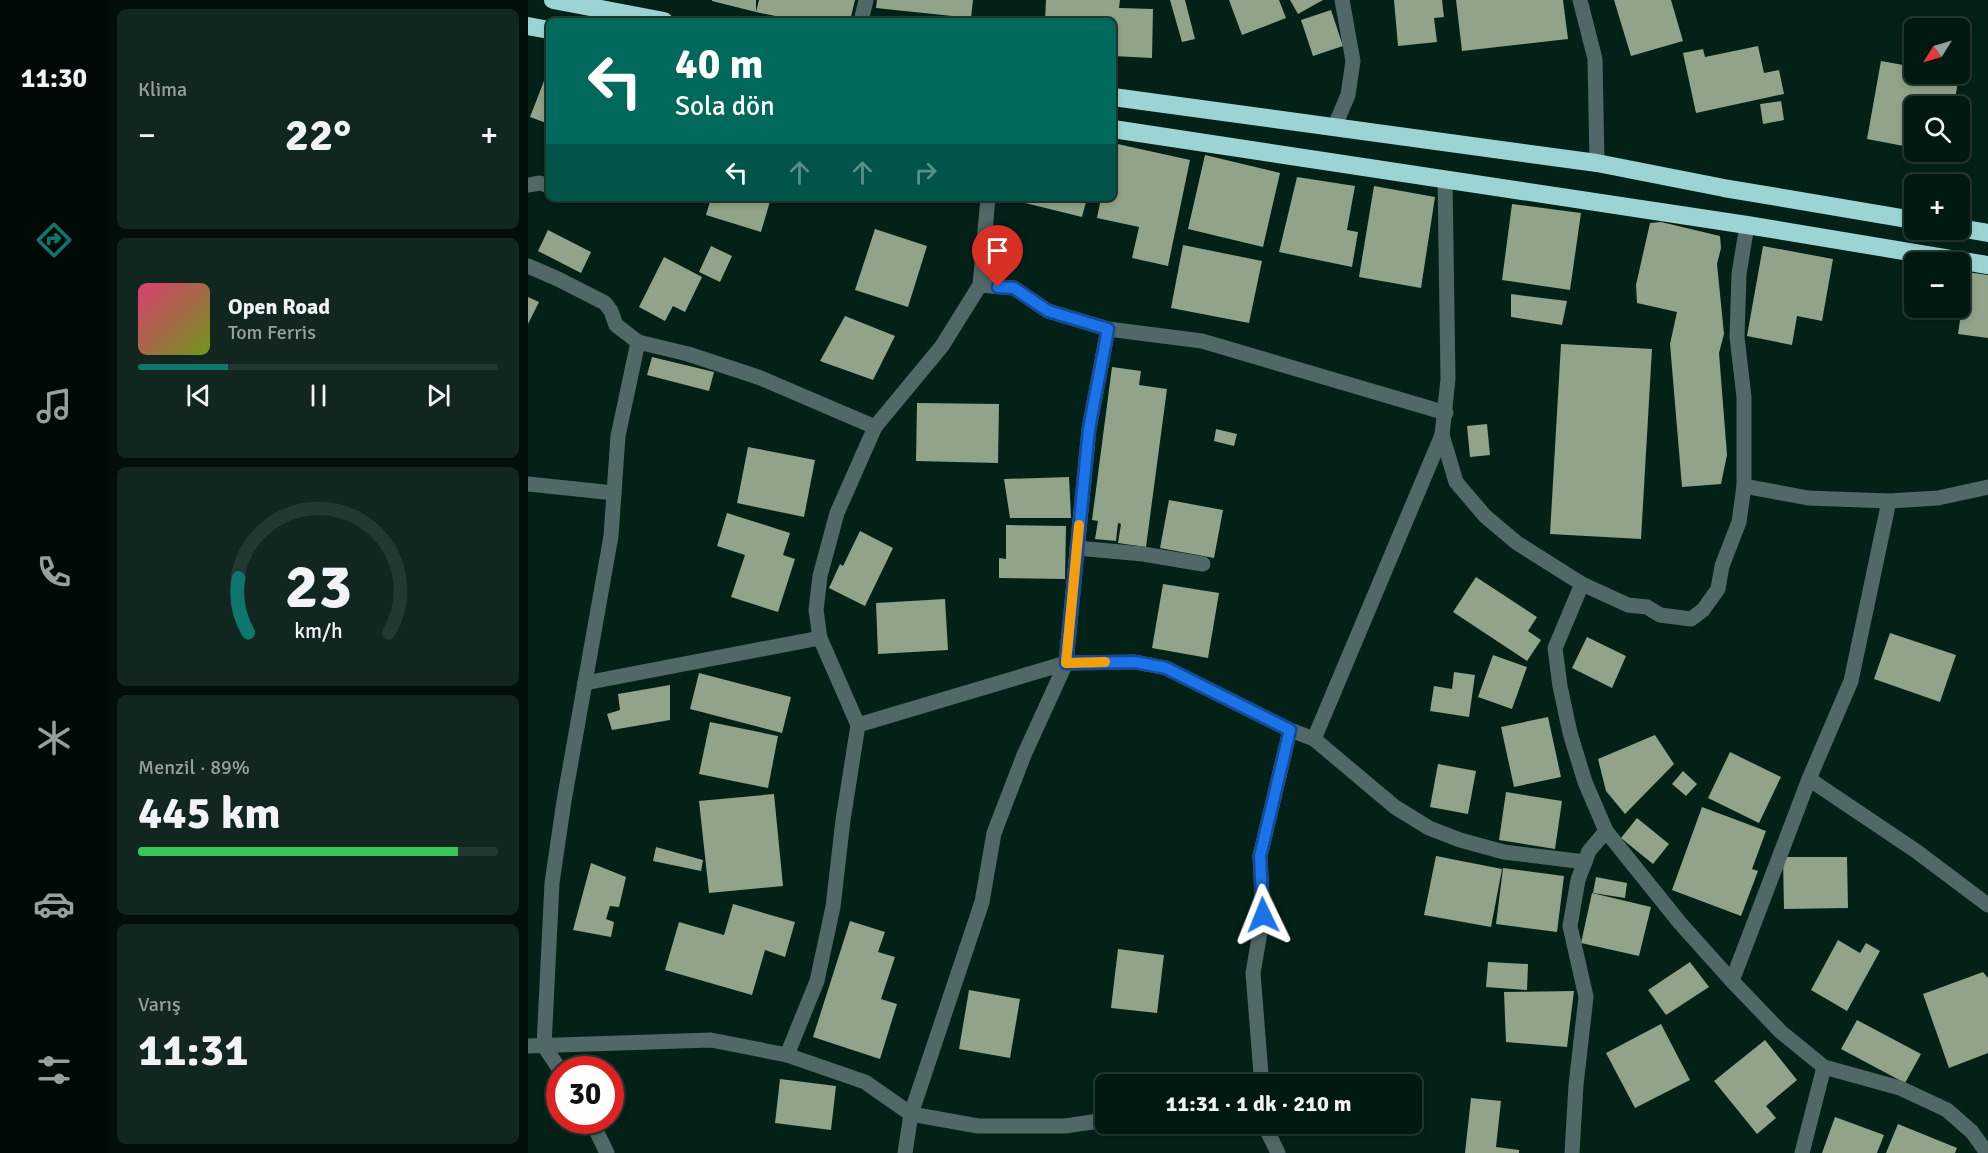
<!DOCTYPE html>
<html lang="tr">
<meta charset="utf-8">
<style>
body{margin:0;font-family:Signika,sans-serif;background:#10261f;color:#f1f3f6;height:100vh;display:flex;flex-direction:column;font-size:22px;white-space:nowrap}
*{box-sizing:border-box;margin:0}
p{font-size:20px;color:#96a09f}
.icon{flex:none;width:33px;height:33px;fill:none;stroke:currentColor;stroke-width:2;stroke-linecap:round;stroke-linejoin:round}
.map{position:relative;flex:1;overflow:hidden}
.drawer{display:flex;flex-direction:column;gap:9px;padding:9px;background:#010e09;width:420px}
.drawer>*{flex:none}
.top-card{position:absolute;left:18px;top:18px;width:570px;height:183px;border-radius:9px;box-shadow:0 3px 9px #0003,0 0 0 2px #233831;background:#00695c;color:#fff;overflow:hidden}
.needle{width:39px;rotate:233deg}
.fabs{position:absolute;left:1376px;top:18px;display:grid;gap:12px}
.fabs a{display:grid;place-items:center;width:66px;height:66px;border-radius:9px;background:#021911;box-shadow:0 3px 9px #0003,0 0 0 2px #233831;font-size:30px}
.speed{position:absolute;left:18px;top:1056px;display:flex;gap:12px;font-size:30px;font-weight:700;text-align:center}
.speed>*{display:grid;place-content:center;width:78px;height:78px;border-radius:50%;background:#021911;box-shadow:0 3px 9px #0003,0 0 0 2px #233831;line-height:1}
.speed .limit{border:9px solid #d22;background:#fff;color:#111}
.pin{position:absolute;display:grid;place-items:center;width:51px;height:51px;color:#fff;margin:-62px -26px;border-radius:50% 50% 50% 0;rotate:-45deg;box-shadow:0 0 6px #0007}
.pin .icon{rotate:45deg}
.me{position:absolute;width:66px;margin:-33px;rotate:358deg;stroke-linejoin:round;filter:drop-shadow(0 0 4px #0008)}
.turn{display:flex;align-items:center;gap:21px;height:126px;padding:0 30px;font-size:27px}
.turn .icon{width:78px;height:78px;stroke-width:2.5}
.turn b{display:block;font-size:42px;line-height:51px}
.lanes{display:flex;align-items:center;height:57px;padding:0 30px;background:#0003;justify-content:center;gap:30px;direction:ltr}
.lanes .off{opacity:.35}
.big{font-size:45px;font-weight:800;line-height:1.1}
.drawer .widget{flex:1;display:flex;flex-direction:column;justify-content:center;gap:9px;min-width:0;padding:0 21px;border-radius:9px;background:#10261f}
.drawer .dial{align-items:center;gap:0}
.dial svg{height:156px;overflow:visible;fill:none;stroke:#233831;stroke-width:7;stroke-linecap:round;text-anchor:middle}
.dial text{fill:#f1f3f6;stroke:none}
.song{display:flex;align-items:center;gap:18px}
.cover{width:72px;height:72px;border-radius:9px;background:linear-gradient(135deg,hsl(340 70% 55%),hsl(80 70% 35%))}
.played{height:6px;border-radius:3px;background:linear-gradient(90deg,#0f766e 25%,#233831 25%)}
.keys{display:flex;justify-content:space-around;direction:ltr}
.heat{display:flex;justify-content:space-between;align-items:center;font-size:33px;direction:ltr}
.charge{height:9px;border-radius:4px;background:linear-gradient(90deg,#34c759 89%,#233831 0)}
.trip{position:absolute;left:567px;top:1074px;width:327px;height:60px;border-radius:9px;background:#021911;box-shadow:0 3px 9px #0003,0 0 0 2px #233831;font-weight:800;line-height:60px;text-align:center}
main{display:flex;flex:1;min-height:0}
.tab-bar{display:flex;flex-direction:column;width:108px;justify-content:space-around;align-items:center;background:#010a07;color:#96a09f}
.tab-bar .icon{width:42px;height:42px}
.tab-bar .active{color:#0f766e}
.tab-bar b{font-size:27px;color:#f1f3f6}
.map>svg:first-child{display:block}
</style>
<main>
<nav class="tab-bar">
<b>11:30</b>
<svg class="icon active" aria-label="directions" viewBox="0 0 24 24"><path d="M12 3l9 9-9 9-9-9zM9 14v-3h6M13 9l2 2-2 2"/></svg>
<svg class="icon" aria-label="music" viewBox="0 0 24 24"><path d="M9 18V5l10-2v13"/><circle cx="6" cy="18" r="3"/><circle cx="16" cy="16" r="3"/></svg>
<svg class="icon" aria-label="phone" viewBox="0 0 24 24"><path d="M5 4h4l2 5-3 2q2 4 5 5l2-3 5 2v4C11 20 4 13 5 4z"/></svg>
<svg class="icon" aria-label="climate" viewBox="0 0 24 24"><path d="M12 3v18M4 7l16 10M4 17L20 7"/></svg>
<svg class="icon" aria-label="car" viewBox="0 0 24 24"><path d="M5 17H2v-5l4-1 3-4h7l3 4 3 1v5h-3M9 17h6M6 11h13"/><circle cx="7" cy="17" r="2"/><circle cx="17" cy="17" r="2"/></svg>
<svg class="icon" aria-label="filters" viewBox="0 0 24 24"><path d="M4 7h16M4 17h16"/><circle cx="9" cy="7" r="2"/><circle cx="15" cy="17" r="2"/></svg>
</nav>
<section class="drawer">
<div class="widget"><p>Klima</p>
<div class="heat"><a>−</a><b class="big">22°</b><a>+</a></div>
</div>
<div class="widget">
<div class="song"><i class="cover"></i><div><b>Open Road</b><p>Tom Ferris</p></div></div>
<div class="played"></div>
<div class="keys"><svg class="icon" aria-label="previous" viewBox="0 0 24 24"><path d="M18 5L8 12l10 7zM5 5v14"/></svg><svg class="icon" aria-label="pause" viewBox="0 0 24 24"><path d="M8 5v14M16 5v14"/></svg><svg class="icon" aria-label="next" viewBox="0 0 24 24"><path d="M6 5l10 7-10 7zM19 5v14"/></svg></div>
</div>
<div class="widget dial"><svg viewBox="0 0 100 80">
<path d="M14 69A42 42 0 1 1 86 69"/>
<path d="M14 69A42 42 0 0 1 9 41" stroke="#0f766e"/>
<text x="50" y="56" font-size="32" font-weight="700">23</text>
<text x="50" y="72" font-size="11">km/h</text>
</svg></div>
<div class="widget"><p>Menzil · 89%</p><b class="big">445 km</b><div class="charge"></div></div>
<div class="widget"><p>Varış</p><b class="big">11:31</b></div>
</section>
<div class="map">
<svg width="1460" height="1153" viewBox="0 0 1460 1153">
<rect width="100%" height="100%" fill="#032117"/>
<g fill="#91a389">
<path d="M184,0H228V12L184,1Z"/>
<path d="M231,0H327L322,21H272L228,12Z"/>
<path d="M349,0H445L443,18L348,8Z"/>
<path d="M518,0H592L591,8L625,9L624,58L585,56V21H517Z"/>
<path d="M642,0H657L667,39L654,42Z"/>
<path d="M701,0H751L758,18L714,35Z"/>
<path d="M762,0H795L770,14Z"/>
<path d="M866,0H914L916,17L906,18L909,42L870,46Z"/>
<path d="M928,0H1035L1040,39L934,51Z"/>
<path d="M1086,0H1143L1155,41L1103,56Z"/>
<path d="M803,10L815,46L785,56L773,20Z"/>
<path d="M1230,46L1236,73L1251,70L1256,94L1168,113L1155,53L1175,49L1177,57Z"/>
<path d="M1353,61L1386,67V74L1431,75L1426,106H1386L1381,147L1339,139Z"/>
<path d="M21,68V124L2,117Z"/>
<path d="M1253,101L1256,120L1235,124L1232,104Z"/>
<path d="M585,143L662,160L640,266L604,258L611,227L569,218L573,198H585Z"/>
<path d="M677,155L752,173L735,247L660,229Z"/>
<path d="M769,177L827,186L819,230L830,232L824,267L751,252Z"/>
<path d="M846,186L907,197L893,288L831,277Z"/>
<path d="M183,198H243L233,232L178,215Z"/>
<path d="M477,198H559L554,217Z"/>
<path d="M984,204L1053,213L1042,290L974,280Z"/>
<path d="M1133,222L1192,236L1193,248L1189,264L1196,334L1191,353L1199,455L1193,484L1154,487L1142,344L1149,312L1109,303L1108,285L1122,223Z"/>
<path d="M347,229L399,246L380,307L327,290Z"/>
<path d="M20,230L63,252L53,273L10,251Z"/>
<path d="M655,245L734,261L721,323L643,308Z"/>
<path d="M183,246L204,256L192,282L171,272Z"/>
<path d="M1235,246L1305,259L1294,321L1269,316L1264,345L1219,336Z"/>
<path d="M136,257L174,277L157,312L145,306L137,321L111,307Z"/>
<path d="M1439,272L1460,275V338L1430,334Z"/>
<path d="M983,294L1039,301L1034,325L983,317Z"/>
<path d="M0,297L11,302L0,324Z"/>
<path d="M317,316L367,336L345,380L292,361Z"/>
<path d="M1033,344L1124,349L1113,539L1022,534Z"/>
<path d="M124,357L186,372L181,391L119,375Z"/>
<path d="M584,367L613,371L611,385L639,389L618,547L590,543L593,524L590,523L588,541L567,539L570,521L564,520Z"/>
<path d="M389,403L471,404L470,463L388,461Z"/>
<path d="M959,424L962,455L942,457L939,426Z"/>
<path d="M688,429L709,434L706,446L686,441Z"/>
<path d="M220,447L287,460L276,517L209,503Z"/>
<path d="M541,477L543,518H482L476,479Z"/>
<path d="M641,500L695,510L686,558L632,548Z"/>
<path d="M199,513L262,533L255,555L267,559L250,612L203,597L217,555L189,546Z"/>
<path d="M478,525L538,526L537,579L471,578V558L478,559Z"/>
<path d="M332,531L365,548L337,606L301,588L312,564L315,566Z"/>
<path d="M948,577L1009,617L1000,631L1013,640L999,661L925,612Z"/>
<path d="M635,584L691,593L680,658L624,648Z"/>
<path d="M417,599L420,650L350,654L348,603Z"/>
<path d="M1362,633L1428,655L1412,702L1346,679Z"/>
<path d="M1059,637L1098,656L1084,688L1044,668Z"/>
<path d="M965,655L999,667L984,709L950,697Z"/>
<path d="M926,672L947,675L941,717L902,711L906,686L924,689Z"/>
<path d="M171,673L263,697L254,733L162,709Z"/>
<path d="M142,685V720L84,730L79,714L92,710L90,694Z"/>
<path d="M1020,717L1033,777L986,787L973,727Z"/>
<path d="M182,722L250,736L240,788L171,774Z"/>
<path d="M1127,735L1146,764L1097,814L1078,791L1070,759Z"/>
<path d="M1202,752L1253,777L1231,823L1180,798Z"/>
<path d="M910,764L948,771L940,814L902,807Z"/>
<path d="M1155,771L1169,784L1158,796L1144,784Z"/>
<path d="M978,792L1034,801L1027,849L971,840Z"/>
<path d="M246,794L255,886L181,893L171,801Z"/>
<path d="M1174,807L1238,831L1224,869L1230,871L1213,916L1144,890Z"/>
<path d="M1109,818L1141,844L1125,864L1093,838Z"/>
<path d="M128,847L175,860L173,871L125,861Z"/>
<path d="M908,856L974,869L963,927L896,915Z"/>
<path d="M1255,857H1319L1320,908L1256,909Z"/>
<path d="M63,863L98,877L91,907L82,906L78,919L86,922L83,937L45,930Z"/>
<path d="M975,868L1036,876L1029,932L968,924Z"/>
<path d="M1068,877L1099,883L1097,898L1065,893Z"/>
<path d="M1064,893L1123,907L1111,956L1053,943Z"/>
<path d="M205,904L267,922L257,957L237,950L224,995L137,970L151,922L196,935Z"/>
<path d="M322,921L357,932L350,952L367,957L353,999L369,1004L352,1059L285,1037Z"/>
<path d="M1310,940L1332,953L1338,943L1352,951L1319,1011L1283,990Z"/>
<path d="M590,949L636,955L629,1013L583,1008Z"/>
<path d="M960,962L1000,964L999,990L958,987Z"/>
<path d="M1162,962L1181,987L1138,1015L1120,990Z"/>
<path d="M1455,972L1460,978V1053L1421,1068L1395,994Z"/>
<path d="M441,990L492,999L482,1058L431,1049Z"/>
<path d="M1046,991L1039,1047L978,1042L976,992Z"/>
<path d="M1329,1020L1393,1054L1377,1083L1313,1049Z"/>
<path d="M1133,1024L1162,1080L1107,1108L1078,1053Z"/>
<path d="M1237,1040L1269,1080L1238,1106L1248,1118L1229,1134L1186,1081Z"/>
<path d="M252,1079L308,1086L303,1130L247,1123Z"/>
<path d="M943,1098L973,1101L968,1147L991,1150V1153H937Z"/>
<path d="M1307,1117L1356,1135L1349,1153H1294Z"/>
<path d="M1370,1124L1429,1148L1427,1153H1358Z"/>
</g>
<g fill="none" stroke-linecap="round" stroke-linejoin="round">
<g stroke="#526768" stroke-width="15">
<path d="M1052,0L1067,59L1069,163"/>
<path d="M333,21L338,0"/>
<path d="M806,128L820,95L825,61L814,0"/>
<path d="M917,179L920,379L914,435L928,482L957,516L989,543L1054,584L1100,605L1119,607L1132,615L1163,619L1175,610L1190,589L1194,566L1211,522L1216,486V397L1209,337L1211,274L1219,225"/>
<path d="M0,185L12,183L21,186"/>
<path d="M0,266L30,279L77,303L83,311L88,325L110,342L90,436L83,536L36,801L24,883L16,1046L32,1070"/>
<path d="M452,285L486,288L520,311L580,329L674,341L918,413"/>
<path d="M110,342L160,354L230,377L347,427"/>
<path d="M0,484L86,493"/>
<path d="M1216,486L1280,498L1361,501L1410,498L1460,487"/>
<path d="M549,548L615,554L675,564"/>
<path d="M1054,584L1027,648L1032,686L1042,733L1057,782L1078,831L1152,923L1204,981L1253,1032L1296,1067L1372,1088L1419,1110L1444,1132L1459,1153"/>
<path d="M57,683L292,638"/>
<path d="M330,725L538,663L607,662L638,668L762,730L786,739L867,807L901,828L932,840L976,852L1057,862"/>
<path d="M786,739L914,435"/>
<path d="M1281,779L1388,851L1460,905"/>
<path d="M1204,981L1281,779L1323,681L1361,501"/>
<path d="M0,1046L183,1040L259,1055L337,1082L383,1114L377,1153"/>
<path d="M259,1055L289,981L305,907L315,820L330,725L292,638L288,610L292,576L309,513L347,427L414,346L452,285L460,198"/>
<path d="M729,1084L733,1074L725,973L735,915L732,856L762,730"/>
<path d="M63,1120L79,1153"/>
<path d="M578,1120L537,1126H450L383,1114L454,902L466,833L496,755L538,663L561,429L580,329"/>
<path d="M736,1124L750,1153"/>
<path d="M1044,1153L1048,1085L1058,997L1042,926L1050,880L1061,851L1078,831"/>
<path d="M1274,1153L1296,1067"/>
</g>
<g stroke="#9cd4d6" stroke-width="18">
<path d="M25,0L136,21"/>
<path d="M0,26L21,30"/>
<path d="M585,97L1069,163L1196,188L1386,220"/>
<path d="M585,129L1219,225L1460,265"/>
<path d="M1431,228L1460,233"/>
</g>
</g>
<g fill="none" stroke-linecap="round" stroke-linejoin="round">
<g stroke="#114b97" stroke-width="15">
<path id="route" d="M470,287L486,288L520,311L580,329L561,429L538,663L607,662L638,668L762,730L732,856L735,915"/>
</g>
<use href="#route" stroke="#1a73e8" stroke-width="10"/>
<path stroke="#f59e0b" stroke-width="10" d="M551,525L538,663L577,662"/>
</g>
</svg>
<div class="fabs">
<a><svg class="needle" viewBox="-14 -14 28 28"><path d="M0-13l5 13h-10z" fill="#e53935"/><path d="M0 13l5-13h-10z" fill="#96a09f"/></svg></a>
<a><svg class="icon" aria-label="search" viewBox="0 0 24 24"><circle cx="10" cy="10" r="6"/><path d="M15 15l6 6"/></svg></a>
<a>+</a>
<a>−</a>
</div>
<div class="speed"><div class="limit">30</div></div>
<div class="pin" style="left:470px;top:287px;background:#d93025"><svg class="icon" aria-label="arrive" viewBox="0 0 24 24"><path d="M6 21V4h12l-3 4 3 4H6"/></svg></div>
<svg class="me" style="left:735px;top:915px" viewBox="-20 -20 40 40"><path d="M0-17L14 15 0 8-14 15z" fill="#1a73e8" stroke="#fff" stroke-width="4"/></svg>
<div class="trip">11:31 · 1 dk · 210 m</div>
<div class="top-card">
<div class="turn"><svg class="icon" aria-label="left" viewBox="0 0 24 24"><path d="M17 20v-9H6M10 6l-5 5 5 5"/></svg><div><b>40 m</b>Sola dön</div></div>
<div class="lanes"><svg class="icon" aria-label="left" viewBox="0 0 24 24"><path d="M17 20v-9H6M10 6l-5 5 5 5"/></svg><svg class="icon off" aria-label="ahead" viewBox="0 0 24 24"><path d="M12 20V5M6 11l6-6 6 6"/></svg><svg class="icon off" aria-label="ahead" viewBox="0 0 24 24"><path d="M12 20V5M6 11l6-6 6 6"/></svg><svg class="icon off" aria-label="right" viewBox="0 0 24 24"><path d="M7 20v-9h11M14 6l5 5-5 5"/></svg></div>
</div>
</div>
</main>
